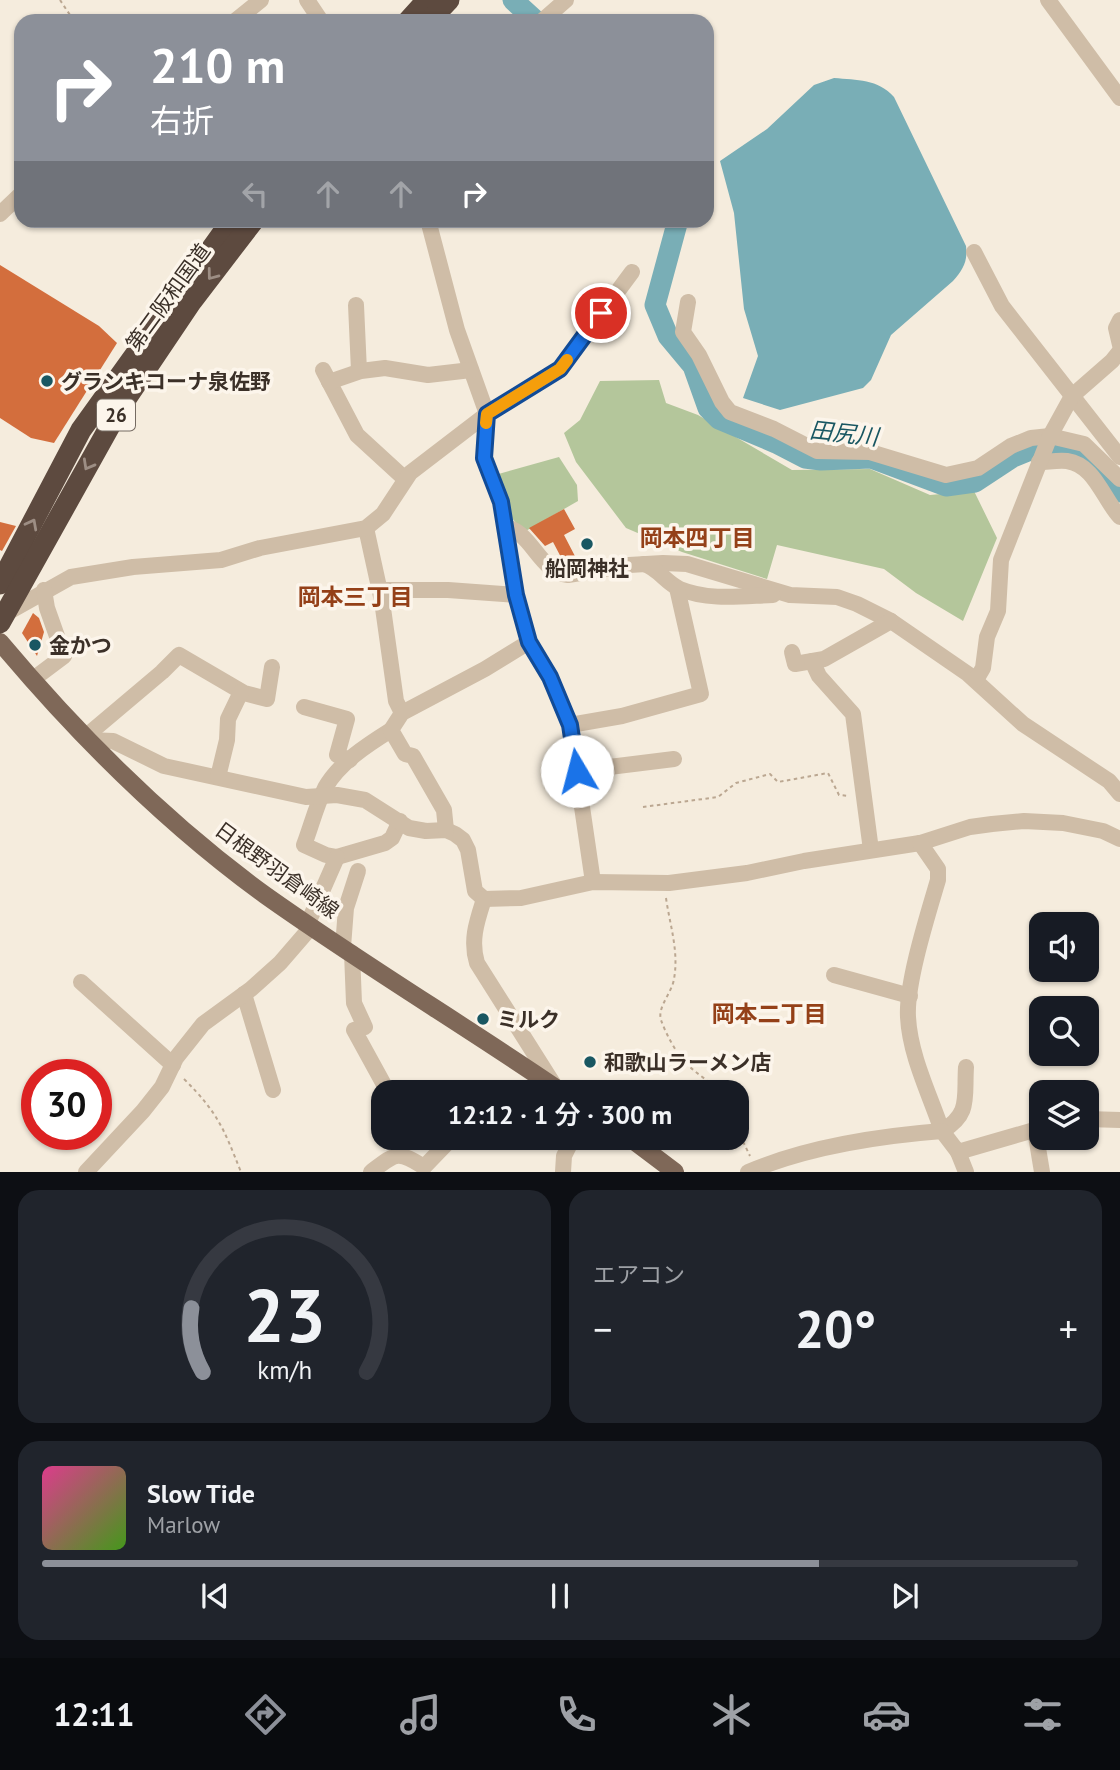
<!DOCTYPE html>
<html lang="ja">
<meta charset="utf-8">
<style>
body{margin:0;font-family:"PT Sans","Noto Sans JP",sans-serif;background:#20242c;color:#f1f3f6;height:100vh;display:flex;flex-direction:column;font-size:26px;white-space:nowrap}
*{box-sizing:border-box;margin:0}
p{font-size:23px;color:#9ea1a6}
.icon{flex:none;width:38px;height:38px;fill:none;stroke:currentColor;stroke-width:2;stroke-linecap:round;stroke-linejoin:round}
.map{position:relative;height:1172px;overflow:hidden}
.panel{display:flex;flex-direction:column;gap:18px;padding:18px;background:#0d0f14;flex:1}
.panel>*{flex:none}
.banner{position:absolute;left:14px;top:14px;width:700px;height:214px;border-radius:21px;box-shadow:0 2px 5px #0004;background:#8c9099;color:#fff;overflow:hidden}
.fabs{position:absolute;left:1029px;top:912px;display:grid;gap:14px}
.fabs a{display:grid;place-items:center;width:70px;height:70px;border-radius:14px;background:#171b24;box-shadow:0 2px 5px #0004;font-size:35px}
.speed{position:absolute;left:21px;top:1059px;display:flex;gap:14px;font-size:35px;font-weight:700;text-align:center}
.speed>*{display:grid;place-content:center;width:91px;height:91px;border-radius:50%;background:#171b24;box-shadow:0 2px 5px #0004;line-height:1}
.speed .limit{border:10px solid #d22;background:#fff;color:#111}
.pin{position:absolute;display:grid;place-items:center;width:60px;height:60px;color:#fff;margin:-30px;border:4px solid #fff;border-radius:50%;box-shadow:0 2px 7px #0007}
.me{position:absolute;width:77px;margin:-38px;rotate:352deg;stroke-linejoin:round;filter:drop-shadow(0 0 5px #0008)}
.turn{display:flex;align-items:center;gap:24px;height:147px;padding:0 21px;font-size:32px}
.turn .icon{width:91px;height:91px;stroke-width:2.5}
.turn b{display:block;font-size:49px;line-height:60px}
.lanes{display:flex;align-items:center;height:66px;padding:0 21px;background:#0003;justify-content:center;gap:35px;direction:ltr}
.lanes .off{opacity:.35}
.big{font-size:52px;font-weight:600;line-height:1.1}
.panel .card{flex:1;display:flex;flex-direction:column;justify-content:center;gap:10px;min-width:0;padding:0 24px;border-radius:21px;background:#20242c}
.panel .dial{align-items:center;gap:0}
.dial svg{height:182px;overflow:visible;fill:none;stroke:#363941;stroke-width:7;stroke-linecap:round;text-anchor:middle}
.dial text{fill:#f1f3f6;stroke:none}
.song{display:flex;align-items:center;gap:21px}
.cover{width:84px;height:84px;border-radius:10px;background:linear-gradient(135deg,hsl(330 70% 55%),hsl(100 70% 35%))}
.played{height:7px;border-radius:4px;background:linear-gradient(90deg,#8c9099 75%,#363941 75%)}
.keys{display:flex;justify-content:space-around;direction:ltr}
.heat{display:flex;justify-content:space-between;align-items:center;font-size:38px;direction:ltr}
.panel .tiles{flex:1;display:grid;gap:18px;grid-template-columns:1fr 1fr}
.card:last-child{grid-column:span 2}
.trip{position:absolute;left:371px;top:1080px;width:378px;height:70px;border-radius:21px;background:#171b24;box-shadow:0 2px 5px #0004;font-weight:600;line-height:70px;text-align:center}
.tabs{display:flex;height:112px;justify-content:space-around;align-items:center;background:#090b0e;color:#9ea1a6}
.tabs .icon{width:49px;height:49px}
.tabs .active{color:#8c9099}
.tabs b{font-size:32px;color:#f1f3f6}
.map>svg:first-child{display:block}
</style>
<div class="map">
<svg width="1120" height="1172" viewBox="0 0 1120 1172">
<rect width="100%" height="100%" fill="#f5ecdd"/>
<g fill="#b4c69b">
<path d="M659,380L666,403L698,415L792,470L870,469L930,495L974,491L997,538L963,621L916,593L884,569L777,545L767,579L682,552L626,528L576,462L564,433L580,420L600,381Z"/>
<path d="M559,457L577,485L578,501L524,532L510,516L495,475Z"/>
</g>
<path fill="#79aeb6" d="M834,78C857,80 878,79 894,97L966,246C968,261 963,270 953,281L891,335L871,380L863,388L780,410L743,398L758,356L744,309L734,213L720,161L767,129L814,85Z"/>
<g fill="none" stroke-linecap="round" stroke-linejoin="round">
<g stroke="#79aeb6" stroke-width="21">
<path d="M513,0L536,21"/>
<path d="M678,220L655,305L668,336L693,366L708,408L719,419L776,443L805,458L821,460L871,458L946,486L975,482L1013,457L1035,448L1057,447L1076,450L1095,462L1120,492"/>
</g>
</g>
<g fill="#d36e3d">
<path d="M0,265L99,326L117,343L54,443L31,438L0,418Z"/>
<path d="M564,509L575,529L564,535L577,560L568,564L564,563L553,542L545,546L529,528Z"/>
<path d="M0,522L16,526L2,551L0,550Z"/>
<path d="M33,613L39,618L44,632L37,656L22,633Z"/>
</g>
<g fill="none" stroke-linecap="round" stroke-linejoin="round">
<g stroke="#bba791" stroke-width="2" stroke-dasharray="3.5 3.5" stroke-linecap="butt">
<path d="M60,0L74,21"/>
<path d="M643,807L718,797L736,783L770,774L778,782L828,773L839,795L849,796"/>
<path d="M666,898C670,926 679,951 674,979C672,993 657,1007 661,1020C666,1034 676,1053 686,1063C696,1074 709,1080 719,1092"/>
<path d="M184,1079C218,1113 223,1127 241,1172"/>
<path d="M737,1129L750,1156"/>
</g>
<g stroke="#cfbda7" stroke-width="16">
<path d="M307,0L321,21"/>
<path d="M1048,0L1120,98"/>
<path d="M235,21L261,0"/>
<path d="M542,21L566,0"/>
<path d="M0,214L21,194"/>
<path d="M428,220L457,330L487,414L484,458L501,502L516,595L529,642L550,677L570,725L593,882"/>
<path d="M974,252L1002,306L1120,457"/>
<path d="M688,302L683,332L699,355L722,402L730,412L774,429L817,451L870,452L946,475L978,468L1011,446L1031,438L1050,436L1084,444L1120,479"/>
<path d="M356,305L359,371"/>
<path d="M1120,320L1116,328L1120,345"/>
<path d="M323,370L357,435L405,479"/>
<path d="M329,382L361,371L385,368L428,375L471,370"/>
<path d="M1039,462C1047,462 1058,460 1067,461C1095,465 1103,499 1120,517"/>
<path d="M506,526C511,529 517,531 521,535C537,549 545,572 568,575L629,565L663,563L687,564L790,595L837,597L857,604L891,621L968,674L1023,724L1109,781L1120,794"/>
<path d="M366,528L382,601L396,701L402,713"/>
<path d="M644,564C659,569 666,583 680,589C709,601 743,596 773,595"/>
<path d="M380,590H448L516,595"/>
<path d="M5,614L71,577L133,567L221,560L260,548L366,528L383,514L410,473L487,414L560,369L632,272"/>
<path d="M792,652L795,664L824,659L891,621"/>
<path d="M812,661L819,676L853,714L871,850"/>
<path d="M32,680L64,656L47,608L44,590"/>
<path d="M976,680L983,668L987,637L998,611L1001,560L1050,436L1072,396L1112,361L1120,351"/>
<path d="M304,707L347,719L337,755L350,760"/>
<path d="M570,725L622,716L701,694L677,588"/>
<path d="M391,730C367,745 339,763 325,788C316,806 311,827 304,845L326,855L337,857L385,843L392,838L400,821"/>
<path d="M85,737L162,672L179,655L244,693L267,699L272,667"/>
<path d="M88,740L113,741L164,766L306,797L337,795L365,800L409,828L426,831L446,830L455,834L463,840L468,850L475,891L484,899L521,898L593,882L669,883L747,873L804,861L920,843L970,827L992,824L1024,821L1063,823L1103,831L1120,839"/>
<path d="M577,771L674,759"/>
<path d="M218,777L227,740L228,719L241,692"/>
<path d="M446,830L444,810L413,756L405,754L391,730L402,713L485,669L529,642"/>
<path d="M920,843L938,869V880C928,914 906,983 908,1017C910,1056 930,1095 942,1131C971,1114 964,1098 966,1067"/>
<path d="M484,899C477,921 470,940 477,963L556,1088"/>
<path d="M308,923L337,857"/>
<path d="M343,947L346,908L358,871"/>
<path d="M352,953L354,1003L365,1027L354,1030L388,1092"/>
<path d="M834,975L910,996"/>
<path d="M81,982L173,1065"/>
<path d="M244,994L273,1090"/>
<path d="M534,1092L551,1084"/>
<path d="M1087,1119L1120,1120"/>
<path d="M1035,1130L1042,1172"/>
<path d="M958,1152L966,1172"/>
<path d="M86,1172L143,1111L162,1087L176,1058L203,1024L251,989L280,963L312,926"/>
<path d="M371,1172C396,1153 397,1150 424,1167L452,1138"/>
<path d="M563,1172L564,1156L573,1138"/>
<path d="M748,1172C807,1147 878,1136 942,1131L958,1152L1041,1128"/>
</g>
<g stroke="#7f6858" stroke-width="18">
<path d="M0,642C78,735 166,823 265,895C362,964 464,1025 562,1092"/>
<path d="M630,1138L675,1172"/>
</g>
<g stroke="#5d4a3f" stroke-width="21">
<path d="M408,21L427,0"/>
<path d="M429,21L449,0"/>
<path d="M0,584L81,430L232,220"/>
<path d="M0,623L120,408L192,301L254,220"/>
</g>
</g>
<defs><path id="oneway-chevron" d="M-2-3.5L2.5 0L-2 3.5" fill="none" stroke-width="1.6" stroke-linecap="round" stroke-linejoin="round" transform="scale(1.75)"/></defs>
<g stroke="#9d8e84">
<use href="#oneway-chevron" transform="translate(212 275) rotate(127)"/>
<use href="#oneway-chevron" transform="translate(88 465) rotate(119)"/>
<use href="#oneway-chevron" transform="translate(32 524) rotate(-62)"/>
</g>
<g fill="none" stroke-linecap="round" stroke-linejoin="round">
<g stroke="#114b97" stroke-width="18">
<path id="route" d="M577,771L570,725L550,677L529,642L516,595L501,502L484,458L487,414L560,369L601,313"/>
</g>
<use href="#route" stroke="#1a73e8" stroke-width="12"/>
<path stroke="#f59e0b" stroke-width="12" d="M486,423L487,414L560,369L567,360"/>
</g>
<g fill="#195762" stroke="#fcf5eb" stroke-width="2.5">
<circle cx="47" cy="381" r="7"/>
<circle cx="587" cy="544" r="7"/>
<circle cx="35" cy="645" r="7"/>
<circle cx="483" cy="1019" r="7"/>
<circle cx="590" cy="1062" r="7"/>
</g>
<g text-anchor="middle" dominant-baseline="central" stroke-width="7" stroke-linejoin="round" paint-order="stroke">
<rect fill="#fcf5eb" stroke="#756b62" stroke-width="2" x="97" y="399.5" width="38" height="31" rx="5"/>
<g font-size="19" font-weight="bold" fill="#3b3028">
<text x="116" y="415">26</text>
</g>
<g font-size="21" fill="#3b3028" stroke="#fcf5eb">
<text transform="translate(168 297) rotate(-54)">第二阪和国道</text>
<text transform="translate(277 870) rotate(36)">日根野羽倉崎線</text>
</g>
<g font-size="21" font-weight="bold" fill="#3b3028" stroke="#fcf5eb" text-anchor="start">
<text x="61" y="381">グランキコーナ泉佐野</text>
<text x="587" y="568" text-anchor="middle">船岡神社</text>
<text x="49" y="645">金かつ</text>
<text x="497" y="1019">ミルク</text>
<text x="604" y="1062">和歌山ラーメン店</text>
</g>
<g font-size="23" font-style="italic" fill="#195762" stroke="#fcf5eb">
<text transform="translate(844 433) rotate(6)">田尻川</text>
</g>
<g font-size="23" font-weight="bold" fill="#944018" stroke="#fcf5eb">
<text x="697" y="537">岡本四丁目</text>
<text x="355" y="596">岡本三丁目</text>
<text x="769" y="1013">岡本二丁目</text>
</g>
</g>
</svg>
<div class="fabs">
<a><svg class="icon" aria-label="sound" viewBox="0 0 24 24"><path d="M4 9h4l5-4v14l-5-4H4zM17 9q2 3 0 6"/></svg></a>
<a><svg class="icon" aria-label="search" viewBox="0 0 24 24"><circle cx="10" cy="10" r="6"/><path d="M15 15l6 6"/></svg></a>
<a><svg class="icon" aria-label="layers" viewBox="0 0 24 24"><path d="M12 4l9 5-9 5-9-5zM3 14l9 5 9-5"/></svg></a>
</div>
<div class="speed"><div class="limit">30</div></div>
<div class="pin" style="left:601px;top:313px;background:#d93025"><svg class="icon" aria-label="arrive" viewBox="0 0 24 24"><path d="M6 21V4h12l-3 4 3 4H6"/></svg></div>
<svg class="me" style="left:577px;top:771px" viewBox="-20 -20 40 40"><circle r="19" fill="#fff"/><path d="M0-13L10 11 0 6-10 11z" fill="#1a73e8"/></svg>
<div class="trip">12:12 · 1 分 · 300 m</div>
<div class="banner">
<div class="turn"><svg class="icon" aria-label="right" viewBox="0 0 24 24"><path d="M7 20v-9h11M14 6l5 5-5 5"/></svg><div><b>210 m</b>右折</div></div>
<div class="lanes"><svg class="icon off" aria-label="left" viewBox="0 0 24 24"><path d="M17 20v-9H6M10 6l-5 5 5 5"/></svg><svg class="icon off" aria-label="ahead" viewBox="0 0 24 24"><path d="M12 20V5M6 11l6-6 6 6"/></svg><svg class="icon off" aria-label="ahead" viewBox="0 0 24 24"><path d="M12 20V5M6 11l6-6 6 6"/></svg><svg class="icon" aria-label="right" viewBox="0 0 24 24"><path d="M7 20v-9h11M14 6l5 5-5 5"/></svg></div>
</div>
</div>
<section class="panel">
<div class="tiles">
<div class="card dial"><svg viewBox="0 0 100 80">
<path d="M14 69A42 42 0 1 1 86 69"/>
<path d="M14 69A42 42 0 0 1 9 41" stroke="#8c9099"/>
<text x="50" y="56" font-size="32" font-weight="700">23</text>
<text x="50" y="72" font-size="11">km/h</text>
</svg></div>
<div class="card"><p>エアコン</p>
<div class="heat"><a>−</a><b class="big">20°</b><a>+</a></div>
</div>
<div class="card">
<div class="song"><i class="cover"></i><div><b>Slow Tide</b><p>Marlow</p></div></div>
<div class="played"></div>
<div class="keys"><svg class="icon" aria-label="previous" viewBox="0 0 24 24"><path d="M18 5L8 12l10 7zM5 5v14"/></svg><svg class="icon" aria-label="pause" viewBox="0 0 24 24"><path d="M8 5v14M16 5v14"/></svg><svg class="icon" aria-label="next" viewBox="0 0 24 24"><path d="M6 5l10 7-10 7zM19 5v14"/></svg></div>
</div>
</div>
</section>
<nav class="tabs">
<b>12:11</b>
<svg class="icon active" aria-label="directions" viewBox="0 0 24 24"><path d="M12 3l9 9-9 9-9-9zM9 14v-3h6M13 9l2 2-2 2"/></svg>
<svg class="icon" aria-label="music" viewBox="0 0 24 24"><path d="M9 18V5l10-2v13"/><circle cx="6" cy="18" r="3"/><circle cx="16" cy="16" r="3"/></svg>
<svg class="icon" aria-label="phone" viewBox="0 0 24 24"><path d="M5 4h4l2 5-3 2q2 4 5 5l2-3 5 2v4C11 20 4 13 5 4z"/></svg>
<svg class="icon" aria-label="climate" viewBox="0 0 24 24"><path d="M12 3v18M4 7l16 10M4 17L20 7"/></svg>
<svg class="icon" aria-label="car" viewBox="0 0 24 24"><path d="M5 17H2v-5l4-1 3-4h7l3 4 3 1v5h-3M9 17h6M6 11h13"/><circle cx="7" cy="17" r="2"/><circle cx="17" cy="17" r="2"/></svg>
<svg class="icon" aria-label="filters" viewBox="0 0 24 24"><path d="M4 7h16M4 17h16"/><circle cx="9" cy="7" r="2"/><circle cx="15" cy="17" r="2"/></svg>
</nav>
